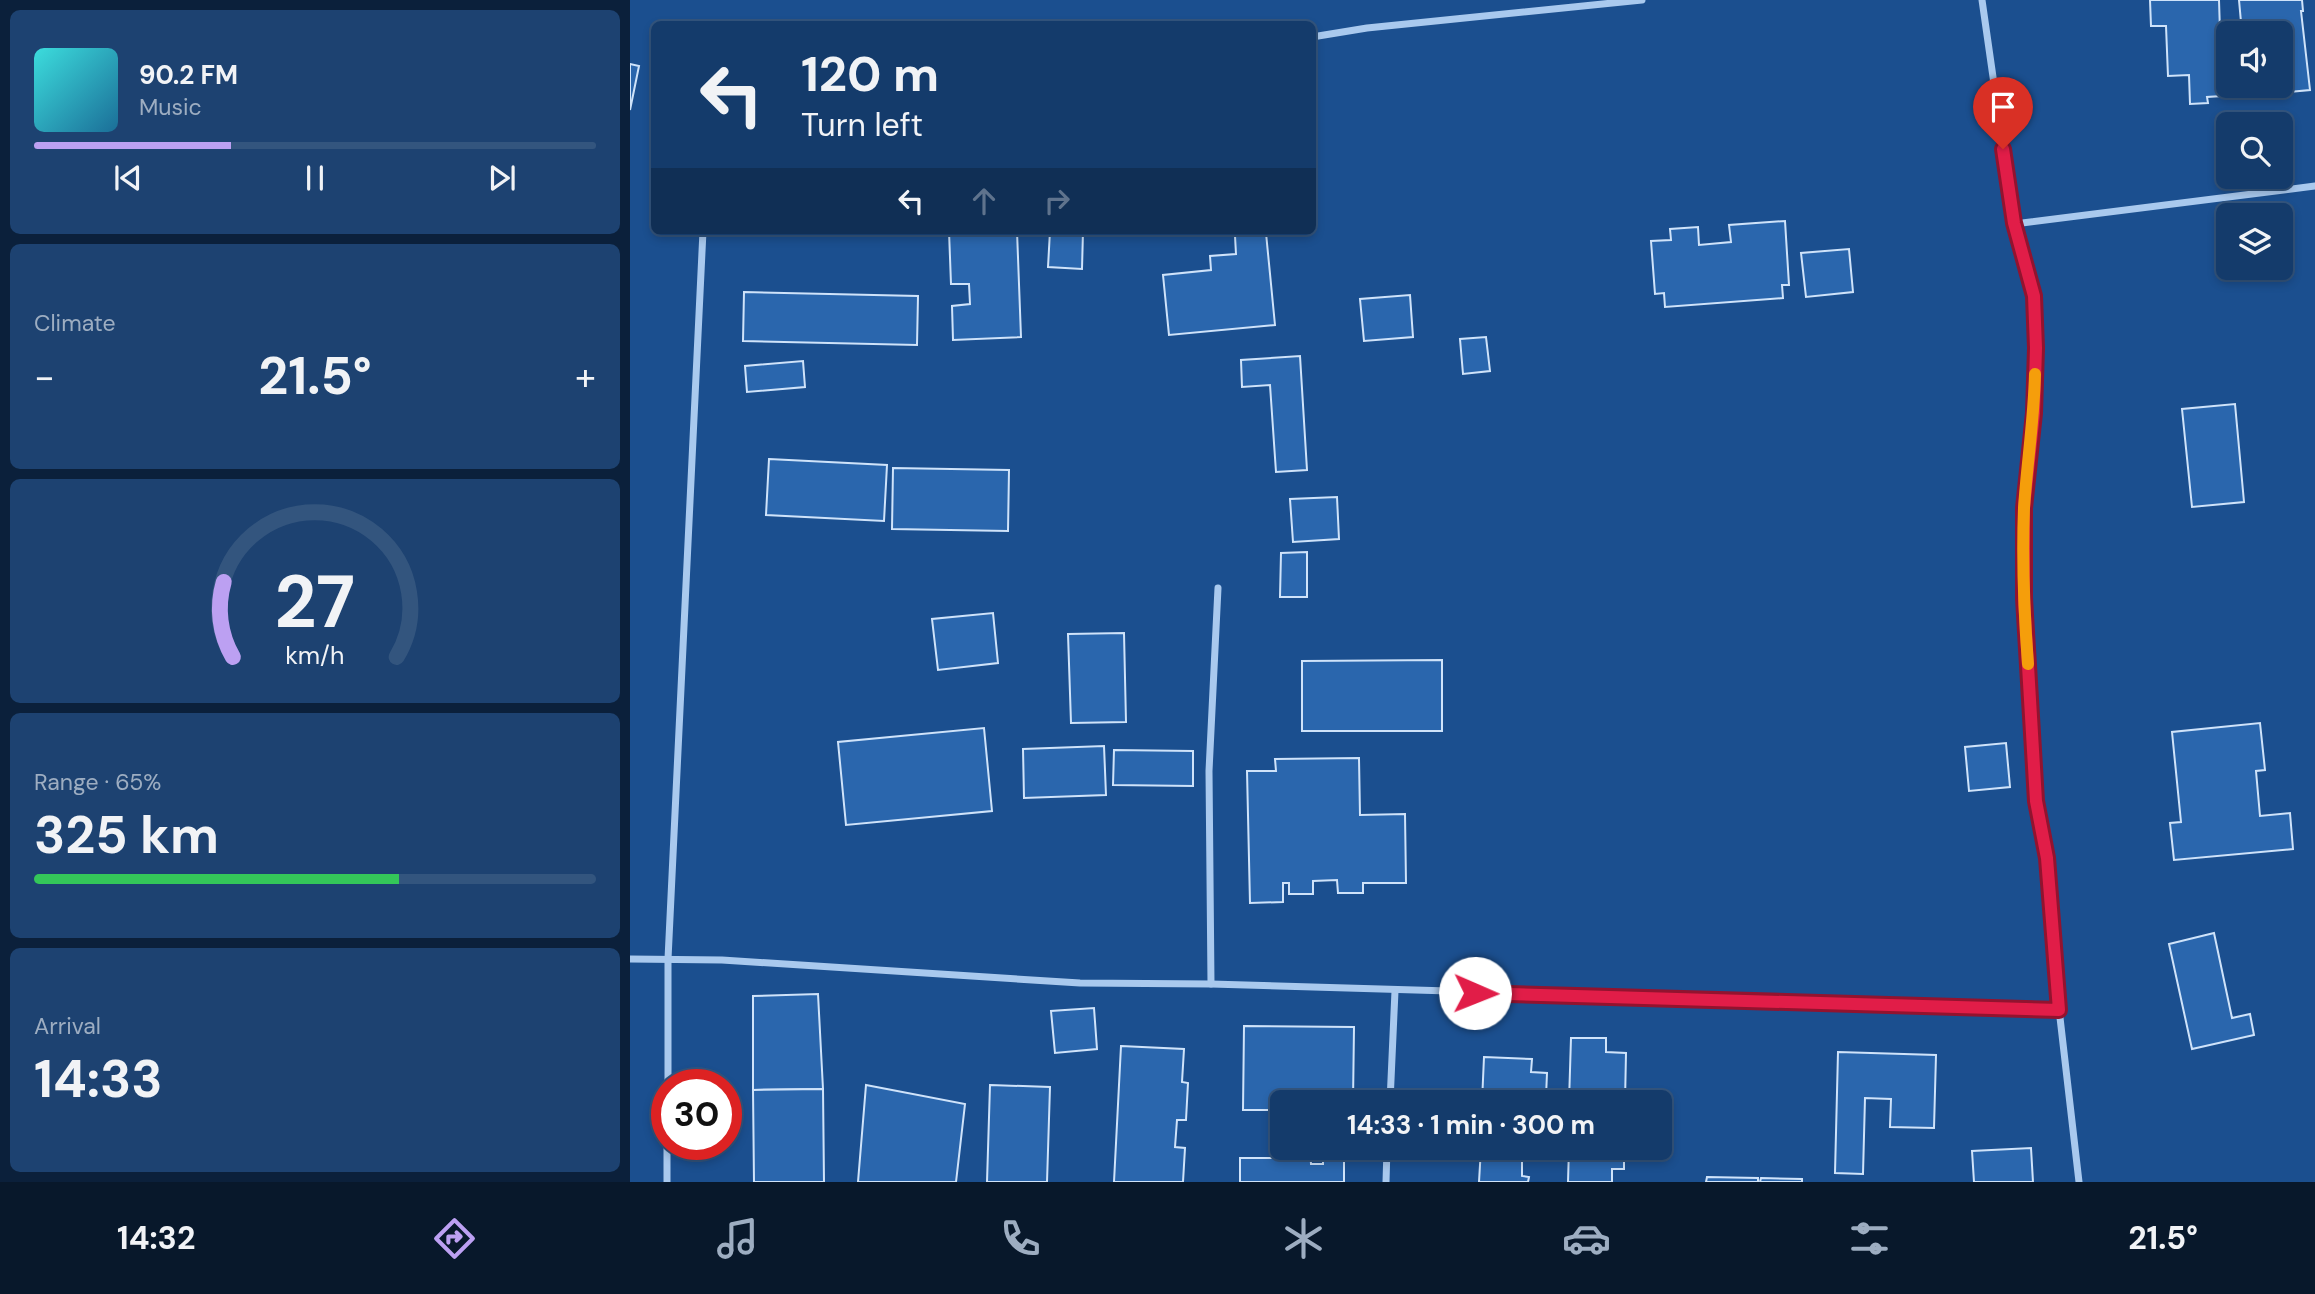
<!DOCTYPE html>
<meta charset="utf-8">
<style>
body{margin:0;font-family:"DM Sans",sans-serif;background:#1d4271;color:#f1f3f6;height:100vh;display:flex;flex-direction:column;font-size:26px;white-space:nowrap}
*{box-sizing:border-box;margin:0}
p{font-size:23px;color:#9dadc1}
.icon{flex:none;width:38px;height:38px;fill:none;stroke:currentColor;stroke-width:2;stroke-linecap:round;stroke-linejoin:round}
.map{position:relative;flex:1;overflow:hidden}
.drawer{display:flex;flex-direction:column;gap:10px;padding:10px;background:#0b203b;width:630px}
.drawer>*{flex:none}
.banner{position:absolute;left:21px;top:21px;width:665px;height:214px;border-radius:10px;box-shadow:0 4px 10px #0003,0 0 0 2px #33557e;background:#143b6b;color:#f1f3f6;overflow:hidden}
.fabs{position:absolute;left:1586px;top:21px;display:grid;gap:14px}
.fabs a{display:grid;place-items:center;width:77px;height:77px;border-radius:10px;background:#143b6b;box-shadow:0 4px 10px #0003,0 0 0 2px #33557e;font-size:35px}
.speed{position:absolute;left:21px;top:1069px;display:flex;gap:14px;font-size:35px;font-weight:700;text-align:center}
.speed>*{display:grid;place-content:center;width:91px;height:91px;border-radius:50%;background:#143b6b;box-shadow:0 4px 10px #0003,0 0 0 2px #33557e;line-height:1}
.speed .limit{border:10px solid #d22;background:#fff;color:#111}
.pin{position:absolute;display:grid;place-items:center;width:60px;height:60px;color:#fff;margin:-72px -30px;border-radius:50% 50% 50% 0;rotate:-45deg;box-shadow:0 0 7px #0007}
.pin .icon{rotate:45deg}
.me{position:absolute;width:77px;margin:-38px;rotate:91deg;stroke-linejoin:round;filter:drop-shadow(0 0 5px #0008)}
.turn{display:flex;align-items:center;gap:24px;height:147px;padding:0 35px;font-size:32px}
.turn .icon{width:91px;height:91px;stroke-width:2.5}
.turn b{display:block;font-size:49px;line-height:60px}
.lanes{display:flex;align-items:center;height:66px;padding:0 35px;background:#0003;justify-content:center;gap:35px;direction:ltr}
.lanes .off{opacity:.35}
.big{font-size:52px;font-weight:700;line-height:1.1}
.drawer .card{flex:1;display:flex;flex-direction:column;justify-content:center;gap:10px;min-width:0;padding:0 24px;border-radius:10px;background:#1d4271}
.drawer .dial{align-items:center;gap:0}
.dial svg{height:182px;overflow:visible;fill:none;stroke:#33557e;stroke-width:7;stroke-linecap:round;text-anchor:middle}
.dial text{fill:#f1f3f6;stroke:none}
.song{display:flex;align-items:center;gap:21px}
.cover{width:84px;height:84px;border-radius:10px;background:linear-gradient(135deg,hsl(180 70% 55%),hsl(200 70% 35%))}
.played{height:7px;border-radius:4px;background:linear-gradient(90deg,#bca0f2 35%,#33557e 35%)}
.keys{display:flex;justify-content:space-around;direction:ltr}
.heat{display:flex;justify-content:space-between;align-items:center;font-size:38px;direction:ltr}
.charge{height:10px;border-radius:5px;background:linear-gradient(90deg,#34c759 65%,#33557e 0)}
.trip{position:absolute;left:640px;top:1090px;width:402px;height:70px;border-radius:10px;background:#143b6b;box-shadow:0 4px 10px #0003,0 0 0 2px #33557e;font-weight:700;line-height:70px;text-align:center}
.tab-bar{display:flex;height:112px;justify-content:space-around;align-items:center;background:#08182b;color:#9dadc1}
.tab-bar .icon{width:49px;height:49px}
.tab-bar .on{color:#bca0f2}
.tab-bar b{font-size:32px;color:#f1f3f6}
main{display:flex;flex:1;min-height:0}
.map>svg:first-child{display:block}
</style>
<main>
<section class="drawer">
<div class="card">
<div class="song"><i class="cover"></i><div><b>90.2 FM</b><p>Music</p></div></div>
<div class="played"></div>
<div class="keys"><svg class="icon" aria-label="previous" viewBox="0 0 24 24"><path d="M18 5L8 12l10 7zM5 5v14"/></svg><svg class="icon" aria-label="pause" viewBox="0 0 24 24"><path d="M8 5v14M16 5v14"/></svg><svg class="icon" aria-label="next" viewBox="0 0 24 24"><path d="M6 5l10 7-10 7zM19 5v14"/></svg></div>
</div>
<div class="card"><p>Climate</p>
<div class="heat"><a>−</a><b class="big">21.5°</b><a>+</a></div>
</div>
<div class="card dial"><svg viewBox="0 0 100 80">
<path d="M14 69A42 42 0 1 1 86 69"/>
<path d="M14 69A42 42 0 0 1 10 36" stroke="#bca0f2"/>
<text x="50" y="56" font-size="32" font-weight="700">27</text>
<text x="50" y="72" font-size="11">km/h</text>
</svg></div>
<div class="card"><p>Range · 65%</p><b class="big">325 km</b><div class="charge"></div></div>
<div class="card"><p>Arrival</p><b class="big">14:33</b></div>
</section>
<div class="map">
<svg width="1685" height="1182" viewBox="0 0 1685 1182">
<rect width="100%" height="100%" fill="#1b4f8f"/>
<g fill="#2a66ad" stroke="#cfe3fa" stroke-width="2">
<path d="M1520,0H1589L1592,96L1577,97L1578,103L1560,104L1559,75L1538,76L1536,26H1521Z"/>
<path d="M1609,0H1672L1673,11H1671L1680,90L1618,96L1617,86H1650V33H1612Z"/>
<path d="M0,64L9,66L0,110Z"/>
<path d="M1155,221L1159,285H1152L1153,298L1035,307L1034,293L1025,294L1021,241L1041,240L1040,229L1068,227L1069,245L1101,242L1099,225Z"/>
<path d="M319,231H387L391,337L323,340L322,306L340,304L339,284H321Z"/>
<path d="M420,231H453L452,269L418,267Z"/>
<path d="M636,233L645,325L539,335L533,275L581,270L580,256L606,254L605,236Z"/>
<path d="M1219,249L1223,292L1176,297L1171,253Z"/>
<path d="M114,292L288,296L287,345L113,341Z"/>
<path d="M780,295L783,337L734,341L730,299Z"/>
<path d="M856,337L860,371L833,374L830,339Z"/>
<path d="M670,356L677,470L646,472L640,385L612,387L611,360Z"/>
<path d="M173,361L175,387L117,392L115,366Z"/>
<path d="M1605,404L1614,502L1562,507L1552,409Z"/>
<path d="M139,459L257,465L254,521L136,515Z"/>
<path d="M263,468L379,470L378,531L262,529Z"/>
<path d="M707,497L709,539L663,542L660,499Z"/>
<path d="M677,552V597H650L651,553Z"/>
<path d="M363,613L368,663L308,670L302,619Z"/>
<path d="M494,633L496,722L441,723L438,634Z"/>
<path d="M812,660V731H672V661Z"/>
<path d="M1630,723L1635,770L1626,771L1630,816L1660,813L1663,849L1544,860L1540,823L1551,822L1542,732Z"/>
<path d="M354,728L362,811L216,825L208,742Z"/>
<path d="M1376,743L1380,787L1339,791L1335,747Z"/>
<path d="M474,746L476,795L394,798L393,749Z"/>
<path d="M484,750L563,751V786L483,785Z"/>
<path d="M729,758L730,815L775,814L776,883H733V893H708L707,880L683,881V894H659V883H653V902L620,903L617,771H646L645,759Z"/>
<path d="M1584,933L1602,1018L1620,1014L1624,1035L1562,1049L1539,944Z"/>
<path d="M188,994L193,1089L123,1090V996Z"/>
<path d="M464,1008L467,1049L425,1053L421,1011Z"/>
<path d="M614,1026L724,1027L723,1102H653V1110H613Z"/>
<path d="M941,1038H976V1052L996,1053L995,1102H939Z"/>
<path d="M491,1046L554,1049L552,1082L558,1083L556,1120H547L545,1147L555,1148L553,1182H484Z"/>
<path d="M1208,1052L1306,1055L1304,1128L1260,1127L1261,1099L1235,1098L1233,1174L1205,1173Z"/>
<path d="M854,1057L902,1059L901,1072L917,1073L916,1097L900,1096V1102H852Z"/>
<path d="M236,1085L335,1104L326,1182H228Z"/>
<path d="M360,1085L420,1087L417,1182H357Z"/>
<path d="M193,1089L194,1182H124L123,1090Z"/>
<path d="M851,1148H910V1152H892V1176L899,1177L898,1182H849Z"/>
<path d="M939,1148H994V1169H982V1182H938Z"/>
<path d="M1401,1148L1403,1182H1344L1342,1151Z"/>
<path d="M680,1149L681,1164H693V1157H714V1182H610V1158H653V1150Z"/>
<path d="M1077,1177L1128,1178V1182H1076Z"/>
<path d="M1131,1178L1172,1179V1182H1130Z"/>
</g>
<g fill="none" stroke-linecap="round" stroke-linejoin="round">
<g stroke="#a9c9ee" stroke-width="7">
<path d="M1352,0L1384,224L1404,296L1406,348L1404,413L1394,508V598L1406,801L1417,858L1429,1009L1449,1182"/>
<path d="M682,37L737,28L1012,0"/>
<path d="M1384,224L1685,186"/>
<path d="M0,959L92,960L450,983L581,984L1429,1009"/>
<path d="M581,984L579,771L588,588"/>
<path d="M38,1085V959L73,231"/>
<path d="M760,1102L765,991"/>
<path d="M37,1182V1144"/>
<path d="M756,1182L757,1148"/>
</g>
</g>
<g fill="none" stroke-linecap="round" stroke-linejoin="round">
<g stroke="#92132f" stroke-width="18">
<path id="route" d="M845,993L1429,1010L1417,858L1406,801L1394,598V508L1404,413L1406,348L1404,296L1384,223L1373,149"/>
</g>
<use href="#route" stroke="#e11d48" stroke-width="12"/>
<path stroke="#f59e0b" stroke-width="12" d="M1398,664C1394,612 1392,560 1394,508C1397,463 1404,419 1405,374"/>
</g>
</svg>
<div class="fabs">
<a><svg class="icon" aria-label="sound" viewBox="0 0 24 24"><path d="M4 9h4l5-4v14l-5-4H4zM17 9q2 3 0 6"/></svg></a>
<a><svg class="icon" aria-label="search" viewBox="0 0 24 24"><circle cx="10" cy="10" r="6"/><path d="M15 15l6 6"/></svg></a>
<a><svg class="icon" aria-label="layers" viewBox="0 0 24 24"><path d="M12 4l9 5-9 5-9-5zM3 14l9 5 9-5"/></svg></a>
</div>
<div class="speed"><div class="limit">30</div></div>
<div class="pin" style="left:1373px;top:149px;background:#d93025"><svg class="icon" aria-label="arrive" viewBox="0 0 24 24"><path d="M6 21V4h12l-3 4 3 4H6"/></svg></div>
<svg class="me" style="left:845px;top:993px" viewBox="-20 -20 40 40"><circle r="19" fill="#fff"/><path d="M0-13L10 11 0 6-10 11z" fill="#e11d48"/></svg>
<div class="trip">14:33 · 1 min · 300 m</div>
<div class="banner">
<div class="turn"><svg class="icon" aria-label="left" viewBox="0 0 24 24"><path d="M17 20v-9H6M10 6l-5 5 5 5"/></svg><div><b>120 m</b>Turn left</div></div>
<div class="lanes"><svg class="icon" aria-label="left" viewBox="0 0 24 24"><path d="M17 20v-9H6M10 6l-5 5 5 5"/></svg><svg class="icon off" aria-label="ahead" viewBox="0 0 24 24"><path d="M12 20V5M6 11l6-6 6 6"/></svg><svg class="icon off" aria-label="right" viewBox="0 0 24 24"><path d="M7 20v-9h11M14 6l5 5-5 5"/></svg></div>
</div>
</div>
</main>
<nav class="tab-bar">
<b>14:32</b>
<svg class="icon on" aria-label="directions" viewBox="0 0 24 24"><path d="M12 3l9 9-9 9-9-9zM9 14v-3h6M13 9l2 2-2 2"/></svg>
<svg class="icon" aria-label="music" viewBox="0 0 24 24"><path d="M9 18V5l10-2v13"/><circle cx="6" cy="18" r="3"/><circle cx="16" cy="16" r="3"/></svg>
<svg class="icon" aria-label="phone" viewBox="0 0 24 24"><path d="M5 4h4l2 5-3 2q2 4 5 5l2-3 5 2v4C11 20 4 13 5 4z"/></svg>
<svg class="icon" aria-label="climate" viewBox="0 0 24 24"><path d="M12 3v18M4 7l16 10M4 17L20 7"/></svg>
<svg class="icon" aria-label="car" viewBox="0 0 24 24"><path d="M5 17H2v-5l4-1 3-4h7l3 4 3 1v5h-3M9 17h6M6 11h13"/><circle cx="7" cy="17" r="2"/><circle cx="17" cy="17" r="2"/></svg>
<svg class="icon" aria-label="filters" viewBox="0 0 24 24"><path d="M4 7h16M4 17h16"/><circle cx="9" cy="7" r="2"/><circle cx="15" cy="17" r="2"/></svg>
<b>21.5°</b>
</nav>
